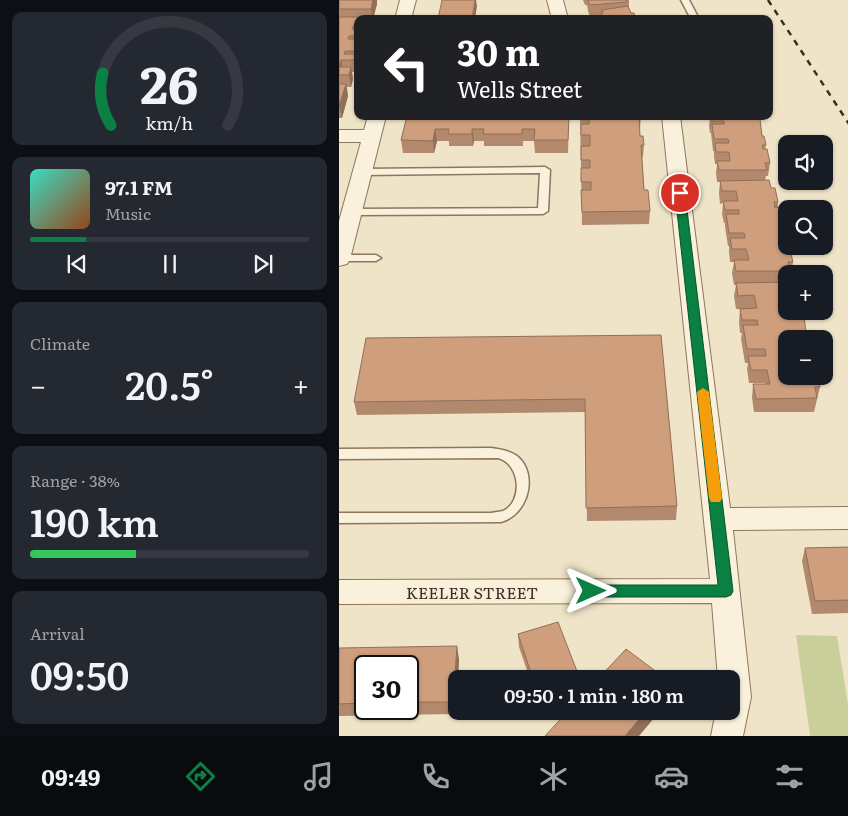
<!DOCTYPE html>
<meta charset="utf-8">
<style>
body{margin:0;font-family:Literata,serif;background:#242831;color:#f1f3f6;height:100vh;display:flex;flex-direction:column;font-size:19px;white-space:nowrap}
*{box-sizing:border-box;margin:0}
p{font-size:16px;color:#9ea1a6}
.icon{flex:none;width:28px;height:28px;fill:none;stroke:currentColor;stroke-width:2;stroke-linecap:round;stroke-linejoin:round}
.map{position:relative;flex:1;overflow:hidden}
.side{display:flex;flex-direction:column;gap:12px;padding:12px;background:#0d0f14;width:339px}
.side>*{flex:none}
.guide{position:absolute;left:15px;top:15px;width:419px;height:105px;border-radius:10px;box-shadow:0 1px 4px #0004;background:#202124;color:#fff;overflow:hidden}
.tools{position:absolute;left:439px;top:135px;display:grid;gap:10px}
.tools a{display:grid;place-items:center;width:55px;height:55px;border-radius:10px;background:#171b24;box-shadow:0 1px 4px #0004;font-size:25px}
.speed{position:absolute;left:15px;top:655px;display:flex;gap:10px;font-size:25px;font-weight:700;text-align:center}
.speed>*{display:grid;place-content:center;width:65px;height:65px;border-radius:50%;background:#171b24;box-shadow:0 1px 4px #0004;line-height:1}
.speed .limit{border:2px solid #111;border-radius:8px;background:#fff;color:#111}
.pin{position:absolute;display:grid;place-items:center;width:42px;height:42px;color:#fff;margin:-21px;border:2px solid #fff;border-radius:50%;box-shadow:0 1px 5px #0007}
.me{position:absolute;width:55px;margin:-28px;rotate:90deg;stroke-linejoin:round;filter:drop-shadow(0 0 4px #0008)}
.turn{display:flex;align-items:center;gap:18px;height:105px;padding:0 20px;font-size:22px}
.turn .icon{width:65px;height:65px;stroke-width:2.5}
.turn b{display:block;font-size:35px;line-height:42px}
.big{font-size:38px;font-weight:600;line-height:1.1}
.side .widget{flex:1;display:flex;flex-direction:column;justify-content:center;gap:8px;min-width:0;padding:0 18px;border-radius:10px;background:#242831}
.side .dial{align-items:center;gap:0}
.dial svg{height:130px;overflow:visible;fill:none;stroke:#363941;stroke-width:7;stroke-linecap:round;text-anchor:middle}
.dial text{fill:#f1f3f6;stroke:none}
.song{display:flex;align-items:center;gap:15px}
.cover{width:60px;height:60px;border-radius:8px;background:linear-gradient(135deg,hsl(170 70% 55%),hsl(20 70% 35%))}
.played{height:5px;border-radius:2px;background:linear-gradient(90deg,#0b8043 20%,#363941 20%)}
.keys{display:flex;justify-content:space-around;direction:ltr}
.heat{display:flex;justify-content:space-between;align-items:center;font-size:28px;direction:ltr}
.charge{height:8px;border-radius:4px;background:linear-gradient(90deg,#34c759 38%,#363941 0)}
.trip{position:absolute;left:109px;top:670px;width:292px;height:50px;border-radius:10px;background:#171b24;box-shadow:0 1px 4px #0004;font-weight:600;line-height:50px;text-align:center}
.dock{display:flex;height:80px;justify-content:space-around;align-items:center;background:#090b0e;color:#9ea1a6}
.dock .icon{width:35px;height:35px}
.dock .selected{color:#0b8043}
.dock b{font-size:22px;color:#f1f3f6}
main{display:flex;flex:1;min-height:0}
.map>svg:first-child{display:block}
</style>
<main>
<section class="side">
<div class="widget dial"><svg viewBox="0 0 100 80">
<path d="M14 69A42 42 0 1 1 86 69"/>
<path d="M14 69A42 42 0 0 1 9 37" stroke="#0b8043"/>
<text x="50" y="56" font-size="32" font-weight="700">26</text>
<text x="50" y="72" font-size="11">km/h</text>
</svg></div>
<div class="widget">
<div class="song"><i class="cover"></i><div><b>97.1 FM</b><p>Music</p></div></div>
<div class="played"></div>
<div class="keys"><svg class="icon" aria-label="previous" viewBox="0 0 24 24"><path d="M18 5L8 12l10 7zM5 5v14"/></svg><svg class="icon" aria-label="pause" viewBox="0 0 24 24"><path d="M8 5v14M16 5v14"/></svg><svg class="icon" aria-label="next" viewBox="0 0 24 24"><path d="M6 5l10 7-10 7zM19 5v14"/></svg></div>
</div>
<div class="widget"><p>Climate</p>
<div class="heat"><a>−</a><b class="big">20.5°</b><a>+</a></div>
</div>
<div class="widget"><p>Range · 38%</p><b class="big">190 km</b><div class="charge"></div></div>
<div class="widget"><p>Arrival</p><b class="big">09:50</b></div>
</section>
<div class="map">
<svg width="510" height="736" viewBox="0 0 510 736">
<rect width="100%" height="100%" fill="#f0e4c8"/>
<path fill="#c9cf9b" d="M457,635L498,636L509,704V736H471Z"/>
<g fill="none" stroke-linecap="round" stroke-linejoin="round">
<g stroke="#8d765c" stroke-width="3">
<g id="service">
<path d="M342,0H350L360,19H352Z"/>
<path d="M206,167L211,170L209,211L204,214L12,215L7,212L12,209L199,208L201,173L23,175L18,172L23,169Z"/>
<path d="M0,255H37L42,258L37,261H0Z"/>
<path d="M0,449L152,448C161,449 171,451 178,456C200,474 189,515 162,522L0,523V513H152C156,512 161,512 164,511C184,502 182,464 159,458L0,459Z"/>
</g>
</g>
<g stroke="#8d765c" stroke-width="2">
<g id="minor">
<path d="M61,0H77L72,19H56Z"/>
<path d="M208,0H224L229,19H213Z"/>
<path d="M29,116H47L11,259L8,264L0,266V221L22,142H0V130H25Z"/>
<path d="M323,116H341L391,508L510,507V529L394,530L412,697L404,736H372L377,711H392V679H379L373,603L0,604V580L371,579Z"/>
</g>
</g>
<use href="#service" fill="#faf1dc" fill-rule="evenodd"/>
<use href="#minor" fill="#faf1dc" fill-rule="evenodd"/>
<path stroke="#3d2e20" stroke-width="2.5" stroke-dasharray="6 6" stroke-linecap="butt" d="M429,0L510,124"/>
</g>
<g fill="#b2896c" fill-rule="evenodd">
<path d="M0,0H38V4L34,19H19V66L17,72H13L14,79L12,87H8L9,96L3,118H0Z"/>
<path d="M244,0H290V8L292,13L297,19H262V16L251,17L249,11L248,5H246Z"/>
<path d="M68,116H230L229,153H196L195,141H184V146H145V141H135L134,146H110V141H98L95,153H64L62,140Z"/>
<path d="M241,116H302L301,128H300L301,136L305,145L304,157H303L305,190L311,211L310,224L243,225Z"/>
<path d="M369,116H420V119L423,136L427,145L426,149L431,163L429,176H427L426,180L439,202V207L443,218L442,222L448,237V246L454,262L452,274H448V311H463L462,317L448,339L481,387L475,412H415L413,398L414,384H426V383H410L408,369L409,363H406L402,339L403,333H401L400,322L401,309H397L395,296L397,285H395L393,273L395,262H391L390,251V246H389L386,227V223H385L383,214L384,203L381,204L380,193L381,182H378L377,173L378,164H376L375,156V151H374L372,133H371L370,126L371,117H369Z"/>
<path d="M322,335L338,506L337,520L248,521L246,412L18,415L15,402Z"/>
<path d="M510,547V613L473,614L463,561L466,548Z"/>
<path d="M179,634L241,679H191L180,647Z"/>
<path d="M0,648L120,659L119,679H118L116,714L0,716ZM26,666H69V709H26Z"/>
</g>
<g fill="#916f58">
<path d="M34,0H38V4L34,19H33L32,9Z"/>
<path d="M136,0H137L138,6L136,19H133Z"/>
<path d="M17,54L19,66L17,72L15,60Z"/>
<path d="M2,60L4,72L1,75L0,66Z"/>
<path d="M12,67L14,79L12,87L10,75Z"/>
<path d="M7,84L9,96L3,118L0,106Z"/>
<path d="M96,129L98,141L95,153L94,141Z"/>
<path d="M133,129L135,141L134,146L133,134Z"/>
<path d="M118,646L120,659L119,679H118V694L116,714L114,702Z"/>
<path d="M307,711H321L300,736H286Z"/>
</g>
<g fill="#cf9f7d" stroke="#916f58">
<path d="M0,0H34L32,9H0Z"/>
<path d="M103,0H136L133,19H99Z"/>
<path d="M249,0H287L288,2L251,5Z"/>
<path d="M289,6L292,13H295L297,19H264L262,13H264L263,10Z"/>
<path d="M0,17H28V19H19V23H16L13,29H19V36H10L9,39H19V47L17,51H6L5,54H17L15,60H2L0,66Z"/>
<path d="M0,67H12L10,75H0Z"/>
<path d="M0,84H7L0,106Z"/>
<path d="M68,116H230L229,140H195L196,129H183V134H144L145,129H133V134H109L110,129H96L94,141L62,140Z"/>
<path d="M250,116H300L301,136H304L305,145H302L305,190H309L311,211L243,212L242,190H252V182H242V168H251V160H242V146H251V135H242V124H250Z"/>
<path d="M372,116H417V119H421L423,136H425L427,145H423L424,149H428L431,163H426L428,170H380L378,161H391L390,152H377L376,143H390L389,139H375L373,124H385V121H372Z"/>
<path d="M430,180L432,188H436L439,202H435L436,208L441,207L443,218H441L448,237V239H444L445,245H448V246H450L454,262H449L451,271H397L395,260H410L407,249H393L391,238H406L405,233H390L387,214H400V210H386L384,201H399L397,191H383L381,181Z"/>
<path d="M448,282V311H458L459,317H465L468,339H448V376H479L481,387H476L478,398L417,399L414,384H431L428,370H412L409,356H427L426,349H408L404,325H419L418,320H403L401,309L418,308L415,295L399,296L397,283Z"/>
<path d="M322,335L338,506L247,508L246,399L15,402L27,338Z"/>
<path d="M510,547V600L476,601L466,548Z"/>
<path d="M219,622L241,679H194L179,634Z"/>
<path d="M118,646L114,702H69V666H26V703L0,704V648Z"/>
<path d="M287,649L327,679H259Z"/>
<path d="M229,711H307L286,736H206Z"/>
</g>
<path fill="#0b8043" stroke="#07532c" d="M341,190L346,193L394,591L392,595L387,597H252L247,595L245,591L247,587L252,585H379L336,193Z"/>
<path fill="#f59e0b" d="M364,388L370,392L383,498L381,502H372L370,498L358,392Z"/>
<g text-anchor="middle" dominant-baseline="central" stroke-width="4" stroke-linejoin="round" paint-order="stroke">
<g font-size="16" fill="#3d2e20" stroke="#f7eed8">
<text x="133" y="592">KEELER STREET</text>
</g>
</g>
</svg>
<div class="tools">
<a><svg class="icon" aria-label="sound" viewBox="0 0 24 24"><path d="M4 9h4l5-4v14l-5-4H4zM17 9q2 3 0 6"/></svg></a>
<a><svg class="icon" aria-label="search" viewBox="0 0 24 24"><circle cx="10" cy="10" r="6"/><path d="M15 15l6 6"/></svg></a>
<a>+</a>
<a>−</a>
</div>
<div class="speed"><div class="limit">30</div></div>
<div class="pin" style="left:341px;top:193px;background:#d93025"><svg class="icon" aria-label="arrive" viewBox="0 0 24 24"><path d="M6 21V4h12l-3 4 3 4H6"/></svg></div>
<svg class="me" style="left:252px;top:591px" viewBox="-20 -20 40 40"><path d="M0-17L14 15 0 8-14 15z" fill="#0b8043" stroke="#fff" stroke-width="4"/></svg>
<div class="trip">09:50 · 1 min · 180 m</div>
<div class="guide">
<div class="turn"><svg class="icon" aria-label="left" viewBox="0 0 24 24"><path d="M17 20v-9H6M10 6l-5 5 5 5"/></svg><div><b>30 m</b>Wells Street</div></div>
</div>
</div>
</main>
<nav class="dock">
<b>09:49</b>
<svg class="icon selected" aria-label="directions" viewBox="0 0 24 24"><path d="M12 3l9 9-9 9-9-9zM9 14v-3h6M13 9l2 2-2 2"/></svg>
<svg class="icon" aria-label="music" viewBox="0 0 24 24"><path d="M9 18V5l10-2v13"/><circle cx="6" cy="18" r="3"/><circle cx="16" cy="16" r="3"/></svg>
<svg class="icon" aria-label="phone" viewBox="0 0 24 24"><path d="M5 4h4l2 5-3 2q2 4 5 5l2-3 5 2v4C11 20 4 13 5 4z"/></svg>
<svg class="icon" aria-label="climate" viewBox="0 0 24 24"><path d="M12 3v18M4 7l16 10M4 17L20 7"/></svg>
<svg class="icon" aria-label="car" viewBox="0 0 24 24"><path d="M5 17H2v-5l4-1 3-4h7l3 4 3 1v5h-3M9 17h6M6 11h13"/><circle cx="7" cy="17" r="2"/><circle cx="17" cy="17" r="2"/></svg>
<svg class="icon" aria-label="filters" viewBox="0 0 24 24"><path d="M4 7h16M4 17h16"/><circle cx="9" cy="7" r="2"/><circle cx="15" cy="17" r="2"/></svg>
</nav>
